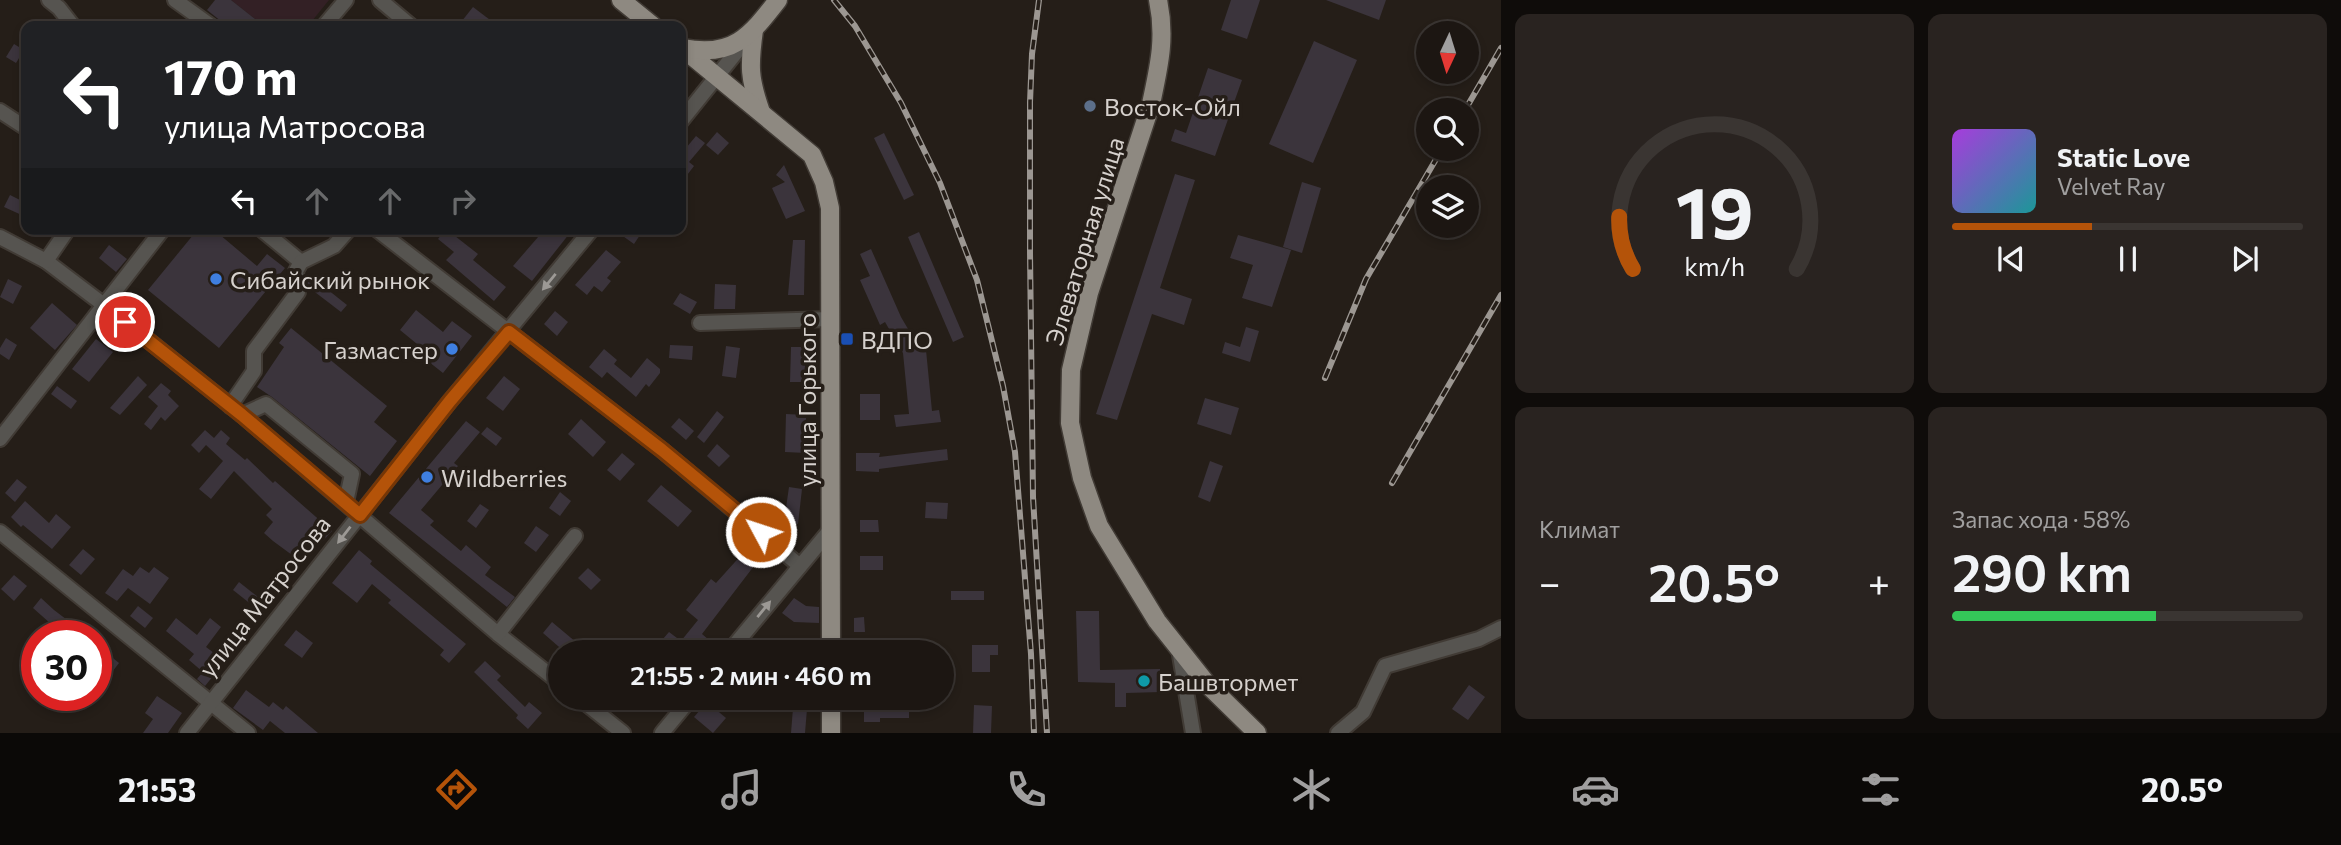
<!DOCTYPE html>
<html lang="ru">
<meta charset="utf-8">
<style>
body{margin:0;font-family:Commissioner,sans-serif;background:#292320;color:#f1f3f6;height:100vh;display:flex;flex-direction:column;font-size:26px;white-space:nowrap}
*{box-sizing:border-box;margin:0}
p{font-size:23px;color:#a09f9f}
.icon{flex:none;width:38px;height:38px;fill:none;stroke:currentColor;stroke-width:2;stroke-linecap:round;stroke-linejoin:round}
.map{position:relative;flex:1;overflow:hidden}
.panel{display:flex;flex-direction:column;gap:14px;padding:14px;background:#0f0c0a;width:840px}
.panel>*{flex:none}
.top-card{position:absolute;left:21px;top:21px;width:665px;height:214px;border-radius:14px;box-shadow:0 4px 10px #0003,0 0 0 2px #3a3532;background:#202124;color:#fff;overflow:hidden}
.needle{width:46px;rotate:184deg}
.buttons{position:absolute;left:1416px;top:21px;display:grid;gap:14px}
.buttons a{display:grid;place-items:center;width:63px;height:63px;border-radius:50%;background:#1c1612;box-shadow:0 4px 10px #0003,0 0 0 2px #3a3532;font-size:35px}
.speed{position:absolute;left:21px;top:620px;display:flex;gap:14px;font-size:35px;font-weight:700;text-align:center}
.speed>*{display:grid;place-content:center;width:91px;height:91px;border-radius:50%;background:#1c1612;box-shadow:0 4px 10px #0003,0 0 0 2px #3a3532;line-height:1}
.speed .limit{border:10px solid #d22;background:#fff;color:#111}
.pin{position:absolute;display:grid;place-items:center;width:60px;height:60px;color:#fff;margin:-30px;border:4px solid #fff;border-radius:50%;box-shadow:0 2px 7px #0007}
.me{position:absolute;width:77px;margin:-38px;rotate:310deg;stroke-linejoin:round;filter:drop-shadow(0 0 5px #0008)}
.turn{display:flex;align-items:center;gap:24px;height:147px;padding:0 28px;font-size:32px}
.turn .icon{width:91px;height:91px;stroke-width:2.5}
.turn b{display:block;font-size:49px;line-height:60px}
.lanes{display:flex;align-items:center;height:66px;padding:0 28px;background:#0003;justify-content:center;gap:35px;direction:ltr}
.lanes .off{opacity:.35}
.big{font-size:52px;font-weight:600;line-height:1.1}
.panel .card{flex:1;display:flex;flex-direction:column;justify-content:center;gap:10px;min-width:0;padding:0 24px;border-radius:14px;background:#292320}
.panel .dial{align-items:center;gap:0}
.dial svg{height:182px;overflow:visible;fill:none;stroke:#3a3532;stroke-width:7;stroke-linecap:round;text-anchor:middle}
.dial text{fill:#f1f3f6;stroke:none}
.song{display:flex;align-items:center;gap:21px}
.cover{width:84px;height:84px;border-radius:10px;background:linear-gradient(135deg,hsl(280 70% 55%),hsl(180 70% 35%))}
.played{height:7px;border-radius:4px;background:linear-gradient(90deg,#b45309 40%,#3a3532 40%)}
.keys{display:flex;justify-content:space-around;direction:ltr}
.heat{display:flex;justify-content:space-between;align-items:center;font-size:38px;direction:ltr}
.charge{height:10px;border-radius:5px;background:linear-gradient(90deg,#34c759 58%,#3a3532 0)}
.panel .tiles{flex:1;display:grid;gap:14px;grid-template-columns:repeat(2,1fr)}
.trip{position:absolute;left:548px;top:640px;width:406px;height:70px;border-radius:35px;background:#1c1612;box-shadow:0 4px 10px #0003,0 0 0 2px #3a3532;font-weight:600;line-height:70px;text-align:center}
.dock{display:flex;height:112px;justify-content:space-around;align-items:center;background:#0b0907;color:#a09f9f}
.dock .icon{width:49px;height:49px}
.dock .active{color:#b45309}
.dock b{font-size:32px;color:#f1f3f6}
main{display:flex;flex:1;min-height:0}
.map>svg:first-child{display:block}
</style>
<main>
<div class="map">
<svg width="1501" height="733" viewBox="0 0 1501 733">
<rect width="100%" height="100%" fill="#251e18"/>
<path fill="#332025" d="M231,0H329L308,26H264Z"/>
<g fill="#3b343c">
<path d="M215,0H231L264,26H227L207,10Z"/>
<path d="M1231,0H1260L1247,39L1221,30Z"/>
<path d="M1326,0H1386L1379,20Z"/>
<path d="M473,7L498,26H458Z"/>
<path d="M1314,41L1357,60L1313,163L1269,144Z"/>
<path d="M14,44L24,50L16,63L6,57Z"/>
<path d="M1208,68L1242,80L1215,156L1171,141L1175,129L1186,133Z"/>
<path d="M717,132L729,143L718,155L706,145Z"/>
<path d="M884,133L914,195L904,200L874,138Z"/>
<path d="M696,136L705,143L689,162L694,166L681,183V154Z"/>
<path d="M784,165L805,211L786,219L772,188L785,182L776,175Z"/>
<path d="M1175,174L1195,180L1160,288L1192,299L1184,325L1152,314L1117,420L1096,414Z"/>
<path d="M1302,182L1321,188L1302,253L1283,247Z"/>
<path d="M10,195L26,203V217L4,207Z"/>
<path d="M198,229H213L257,266L267,254L285,268L219,348L148,290Z"/>
<path d="M446,229L478,254L473,260L506,287L494,301L446,260L454,252L438,239Z"/>
<path d="M545,229H573L532,281L513,266Z"/>
<path d="M613,229H644L634,244Z"/>
<path d="M919,232L964,337L953,342L908,237Z"/>
<path d="M1238,235L1291,250L1272,307L1242,298L1253,265L1230,258Z"/>
<path d="M793,240H805L804,295H788Z"/>
<path d="M109,245L127,259L116,272L99,258Z"/>
<path d="M871,249L901,317L921,351L926,350L932,411L939,410L941,422L896,427L894,415L909,414L903,353L885,322L880,325L860,280L870,276L860,254Z"/>
<path d="M606,250L621,262L607,278L611,281L602,292L594,286L587,295L575,285Z"/>
<path d="M308,274L347,305L341,312L307,286Z"/>
<path d="M8,279L22,286L13,304L0,297Z"/>
<path d="M715,284L736,285L735,309H714Z"/>
<path d="M680,293L697,302L690,314L673,304Z"/>
<path d="M52,303L77,325L55,350L30,328Z"/>
<path d="M416,310L443,332L452,321L472,336L443,373L424,358L428,353L400,330Z"/>
<path d="M555,311L568,322L557,336L544,324Z"/>
<path d="M1246,327L1259,331L1250,362L1222,353L1225,342L1240,347Z"/>
<path d="M291,328L387,406L374,422L397,441L370,476L272,397L257,387L284,347L279,343Z"/>
<path d="M6,338L17,345L9,360L0,354V348Z"/>
<path d="M96,339L113,352L89,382L72,369Z"/>
<path d="M670,345L693,346L692,360L669,358Z"/>
<path d="M726,346L740,348L736,378L722,376Z"/>
<path d="M791,347H805V382H790Z"/>
<path d="M604,349L617,360L614,364L631,378L647,358L660,369V373L649,387L646,384L636,397L607,372L602,378L589,367Z"/>
<path d="M138,376L147,385L120,415L110,408Z"/>
<path d="M504,376L520,389L503,411L486,398Z"/>
<path d="M161,383L171,391L168,395L179,406L165,421L161,417L151,430L144,424L158,406L148,397Z"/>
<path d="M57,386L77,401L71,409L51,394Z"/>
<rect x="860" y="394" width="20" height="26"/>
<path d="M1205,398L1239,408L1231,435L1197,424Z"/>
<path d="M717,411L724,417L704,443L697,437Z"/>
<path d="M786,414L806,415V453L785,452Z"/>
<path d="M679,418L694,431L686,440L671,427Z"/>
<path d="M581,419L606,442L593,457L568,434Z"/>
<path d="M466,421L480,432L454,463L458,466L421,510L434,521L430,525L461,551L466,545L491,567L485,575L515,597L507,607L389,513Z"/>
<path d="M487,427L502,438L496,446L481,434Z"/>
<path d="M205,430L214,438L221,430L230,438L226,444L245,460L247,458L273,483L275,481L332,531L322,542L315,537L312,540L308,536L292,555L273,541L264,533L273,522L266,515L272,509L234,471L211,499L199,489L223,461L206,445L199,453L191,445Z"/>
<path d="M717,444L730,456L719,467L707,456Z"/>
<path d="M947,449L948,460L879,469V472L856,471V453H880L879,457Z"/>
<path d="M622,453L635,464L620,481L607,470Z"/>
<path d="M1210,461L1223,466L1210,502L1198,497Z"/>
<path d="M17,479L27,487L15,502L5,493Z"/>
<path d="M661,485L692,511L678,527L647,501Z"/>
<path d="M789,487L802,489L798,524L784,522Z"/>
<path d="M560,492L571,501L560,516L549,508Z"/>
<path d="M25,501L49,523L56,514L71,527L52,549L23,525L21,527L11,517Z"/>
<path d="M926,502L948,503L947,519L925,518Z"/>
<path d="M480,504L489,510L476,528L467,521Z"/>
<path d="M860,520H878L879,532H860Z"/>
<path d="M536,526L549,535L536,552L524,543Z"/>
<path d="M83,549L95,559L81,575L69,565Z"/>
<path d="M359,550L372,561L370,564L466,644L449,663L440,655L444,650L388,603L391,600L372,584L357,603L332,583Z"/>
<path d="M744,552L757,562L702,634L709,640L698,653H663L656,647L669,632L681,641L698,620L686,610L711,579L716,583Z"/>
<rect x="860" y="556" width="23" height="14"/>
<path d="M140,567L149,573L154,567L169,578L150,604L128,588L117,601L105,593L123,569L133,576Z"/>
<path d="M588,568L601,580L591,590L578,578Z"/>
<path d="M14,575L27,586L14,601L1,589Z"/>
<path d="M239,582L258,597L252,605L233,590Z"/>
<rect x="951" y="591" width="33" height="9"/>
<path d="M41,598L54,610L87,635H56L59,631L33,608Z"/>
<path d="M794,598L806,606L819,607V623L794,622L782,613Z"/>
<path d="M138,606L153,618L145,628L130,616Z"/>
<path d="M1076,611H1099L1100,670L1160,669L1161,692L1126,693V707H1115V683L1078,682Z"/>
<path d="M864,617L865,632H854V618Z"/>
<path d="M176,618L197,635L210,618L221,627L206,647L218,656L211,664L218,670L205,686L197,679L203,672L189,660L194,654L166,631Z"/>
<path d="M552,622L589,653H566L543,633Z"/>
<path d="M296,630L313,643L302,658L284,645Z"/>
<rect x="862" y="638" width="32" height="15"/>
<path d="M762,639L779,653H752Z"/>
<path d="M972,645H998V655H990V672H972Z"/>
<path d="M103,650L119,663L96,693V657Z"/>
<path d="M485,661L501,676L497,680L525,707L529,702L542,713L528,729L516,718L518,715L474,672Z"/>
<path d="M1469,685L1485,697L1468,720L1452,709Z"/>
<path d="M246,690L269,707L273,702L283,710L286,706L318,733H285L270,721L263,730L233,708Z"/>
<path d="M157,696L182,713L168,733H143L153,719L145,713Z"/>
<path d="M620,698H646L636,711Z"/>
<path d="M707,702L726,718L713,733L694,717Z"/>
<path d="M909,703V718H880V722H864V704Z"/>
<path d="M974,705L992,706L991,733H973Z"/>
<path d="M793,708L807,709L805,733H791Z"/>
</g>
<g fill="none" stroke-linecap="round" stroke-linejoin="round">
<g stroke="#413b35" stroke-width="18">
<g id="minor">
<path d="M49,0L59,8L73,26"/>
<path d="M175,0L211,26"/>
<path d="M380,0L411,26"/>
<path d="M324,26L346,0"/>
<path d="M0,111L26,128"/>
<path d="M681,121L746,40"/>
<path d="M261,229L301,262"/>
<path d="M376,229L662,450L800,566"/>
<path d="M0,237L46,261L104,305L242,415L498,634L560,683"/>
<path d="M46,261L68,229"/>
<path d="M700,323L831,319"/>
<path d="M230,406L254,371V351L298,292L296,271L301,262L334,246L349,229"/>
<path d="M242,415L266,404L352,474L346,502"/>
<path d="M0,439L163,229"/>
<path d="M0,532L248,733"/>
<path d="M498,634L575,536"/>
<path d="M1179,649L1193,733"/>
<path d="M728,653L831,529"/>
<path d="M579,698L623,733"/>
<path d="M187,733L450,401L592,229"/>
<path d="M662,733L691,698"/>
<path d="M1338,733L1363,712L1385,666L1479,639L1501,628"/>
</g>
</g>
<g stroke="#413b35" stroke-width="21">
<g id="major">
<path d="M621,0L653,26"/>
<path d="M1158,0C1166,38 1159,66 1151,104L1089,293L1071,370L1070,423L1082,478L1099,526L1157,621L1207,684L1257,733"/>
<path d="M754,30C749,66 749,78 761,112"/>
<path d="M681,47L812,155L824,182L830,208L831,653"/>
<path d="M683,48C733,58 750,36 778,0"/>
<path d="M831,698V733"/>
</g>
</g>
<use href="#minor" stroke="#565450" stroke-width="14"/>
<use href="#major" stroke="#8e8981" stroke-width="18"/>
<g stroke="#9c9792" stroke-width="6">
<g id="rail">
<path d="M834,0L855,26L901,103L940,183L977,280L1003,386L1015,452L1031,654L1034,733"/>
<path d="M1039,0L1032,54L1030,102V253L1033,497L1047,733"/>
<path d="M1465,110L1501,48"/>
<path d="M1325,378L1366,279L1442,149"/>
<path d="M1392,483L1501,295"/>
</g>
</g>
<use href="#rail" stroke="#251e18" stroke-width="3.5" stroke-dasharray="10" stroke-linecap="butt"/>
</g>
<defs><path id="oneway-solid" d="M-6-.8H1V-3.2L6.5 0L1 3.2V.8H-6Z" transform="scale(1.75)"/></defs>
<g fill="#9c9995">
<use href="#oneway-solid" transform="translate(549 282) rotate(129)"/>
<use href="#oneway-solid" transform="translate(344 535) rotate(128)"/>
<use href="#oneway-solid" transform="translate(764 609) rotate(-51)"/>
</g>
<g fill="none" stroke-linecap="round" stroke-linejoin="round">
<g stroke="#753606" stroke-width="18">
<path id="route" d="M125,322L242,415L360,515L450,401L509,332L662,450L761,532"/>
</g>
<use href="#route" stroke="#b45309" stroke-width="12"/>
</g>
<circle fill="#5c6f8a" stroke="#251e18" stroke-width="2.5" cx="1090" cy="106" r="7"/>
<g fill="#3f7fe0" stroke="#251e18" stroke-width="2.5">
<circle cx="216" cy="279" r="7"/>
<circle cx="452" cy="349" r="7"/>
<circle cx="427" cy="477" r="7"/>
</g>
<rect fill="#1a4fb4" stroke="#251e18" stroke-width="2.5" x="840" y="332" width="14" height="14" rx="3.5"/>
<circle fill="#0f9aa8" stroke="#251e18" stroke-width="2.5" cx="1144" cy="681" r="7"/>
<g text-anchor="middle" dominant-baseline="central" stroke-width="7" stroke-linejoin="round" paint-order="stroke">
<g font-size="24" fill="#d6d1cd" stroke="#251e18" text-anchor="start">
<text x="1104" y="106">Восток-Ойл</text>
<text x="230" y="279">Сибайский рынок</text>
<text x="861" y="339">ВДПО</text>
<text x="438" y="349" text-anchor="end">Газмастер</text>
<text x="441" y="477">Wildberries</text>
<text x="1158" y="681">Башвтормет</text>
</g>
<g font-size="24" fill="#d6d1cd" stroke="#251e18">
<text transform="translate(1084 241) rotate(-73)">Элеваторная улица</text>
<text transform="translate(806 400) rotate(-90)">улица Горького</text>
<text transform="translate(264 596) rotate(-52)">улица Матросова</text>
</g>
</g>
</svg>
<div class="buttons">
<a><svg class="needle" viewBox="-14 -14 28 28"><path d="M0-13l5 13h-10z" fill="#e53935"/><path d="M0 13l5-13h-10z" fill="#a09f9f"/></svg></a>
<a><svg class="icon" aria-label="search" viewBox="0 0 24 24"><circle cx="10" cy="10" r="6"/><path d="M15 15l6 6"/></svg></a>
<a><svg class="icon" aria-label="layers" viewBox="0 0 24 24"><path d="M12 4l9 5-9 5-9-5zM3 14l9 5 9-5"/></svg></a>
</div>
<div class="speed"><div class="limit">30</div></div>
<div class="pin" style="left:125px;top:322px;background:#d93025"><svg class="icon" aria-label="arrive" viewBox="0 0 24 24"><path d="M6 21V4h12l-3 4 3 4H6"/></svg></div>
<svg class="me" style="left:761px;top:532px" viewBox="-20 -20 40 40"><circle r="17" fill="#b45309" stroke="#fff" stroke-width="3"/><path d="M0-11L8 9 0 5-8 9z" fill="#fff"/></svg>
<div class="trip">21:55 · 2 мин · 460 m</div>
<div class="top-card">
<div class="turn"><svg class="icon" aria-label="left" viewBox="0 0 24 24"><path d="M17 20v-9H6M10 6l-5 5 5 5"/></svg><div><b>170 m</b>улица Матросова</div></div>
<div class="lanes"><svg class="icon" aria-label="left" viewBox="0 0 24 24"><path d="M17 20v-9H6M10 6l-5 5 5 5"/></svg><svg class="icon off" aria-label="ahead" viewBox="0 0 24 24"><path d="M12 20V5M6 11l6-6 6 6"/></svg><svg class="icon off" aria-label="ahead" viewBox="0 0 24 24"><path d="M12 20V5M6 11l6-6 6 6"/></svg><svg class="icon off" aria-label="right" viewBox="0 0 24 24"><path d="M7 20v-9h11M14 6l5 5-5 5"/></svg></div>
</div>
</div>
<section class="panel">
<div class="tiles">
<div class="card dial"><svg viewBox="0 0 100 80">
<path d="M14 69A42 42 0 1 1 86 69"/>
<path d="M14 69A42 42 0 0 1 8 46" stroke="#b45309"/>
<text x="50" y="56" font-size="32" font-weight="700">19</text>
<text x="50" y="72" font-size="11">km/h</text>
</svg></div>
<div class="card">
<div class="song"><i class="cover"></i><div><b>Static Love</b><p>Velvet Ray</p></div></div>
<div class="played"></div>
<div class="keys"><svg class="icon" aria-label="previous" viewBox="0 0 24 24"><path d="M18 5L8 12l10 7zM5 5v14"/></svg><svg class="icon" aria-label="pause" viewBox="0 0 24 24"><path d="M8 5v14M16 5v14"/></svg><svg class="icon" aria-label="next" viewBox="0 0 24 24"><path d="M6 5l10 7-10 7zM19 5v14"/></svg></div>
</div>
<div class="card"><p>Климат</p>
<div class="heat"><a>−</a><b class="big">20.5°</b><a>+</a></div>
</div>
<div class="card"><p>Запас хода · 58%</p><b class="big">290 km</b><div class="charge"></div></div>
</div>
</section>
</main>
<nav class="dock">
<b>21:53</b>
<svg class="icon active" aria-label="directions" viewBox="0 0 24 24"><path d="M12 3l9 9-9 9-9-9zM9 14v-3h6M13 9l2 2-2 2"/></svg>
<svg class="icon" aria-label="music" viewBox="0 0 24 24"><path d="M9 18V5l10-2v13"/><circle cx="6" cy="18" r="3"/><circle cx="16" cy="16" r="3"/></svg>
<svg class="icon" aria-label="phone" viewBox="0 0 24 24"><path d="M5 4h4l2 5-3 2q2 4 5 5l2-3 5 2v4C11 20 4 13 5 4z"/></svg>
<svg class="icon" aria-label="climate" viewBox="0 0 24 24"><path d="M12 3v18M4 7l16 10M4 17L20 7"/></svg>
<svg class="icon" aria-label="car" viewBox="0 0 24 24"><path d="M5 17H2v-5l4-1 3-4h7l3 4 3 1v5h-3M9 17h6M6 11h13"/><circle cx="7" cy="17" r="2"/><circle cx="17" cy="17" r="2"/></svg>
<svg class="icon" aria-label="filters" viewBox="0 0 24 24"><path d="M4 7h16M4 17h16"/><circle cx="9" cy="7" r="2"/><circle cx="15" cy="17" r="2"/></svg>
<b>20.5°</b>
</nav>
